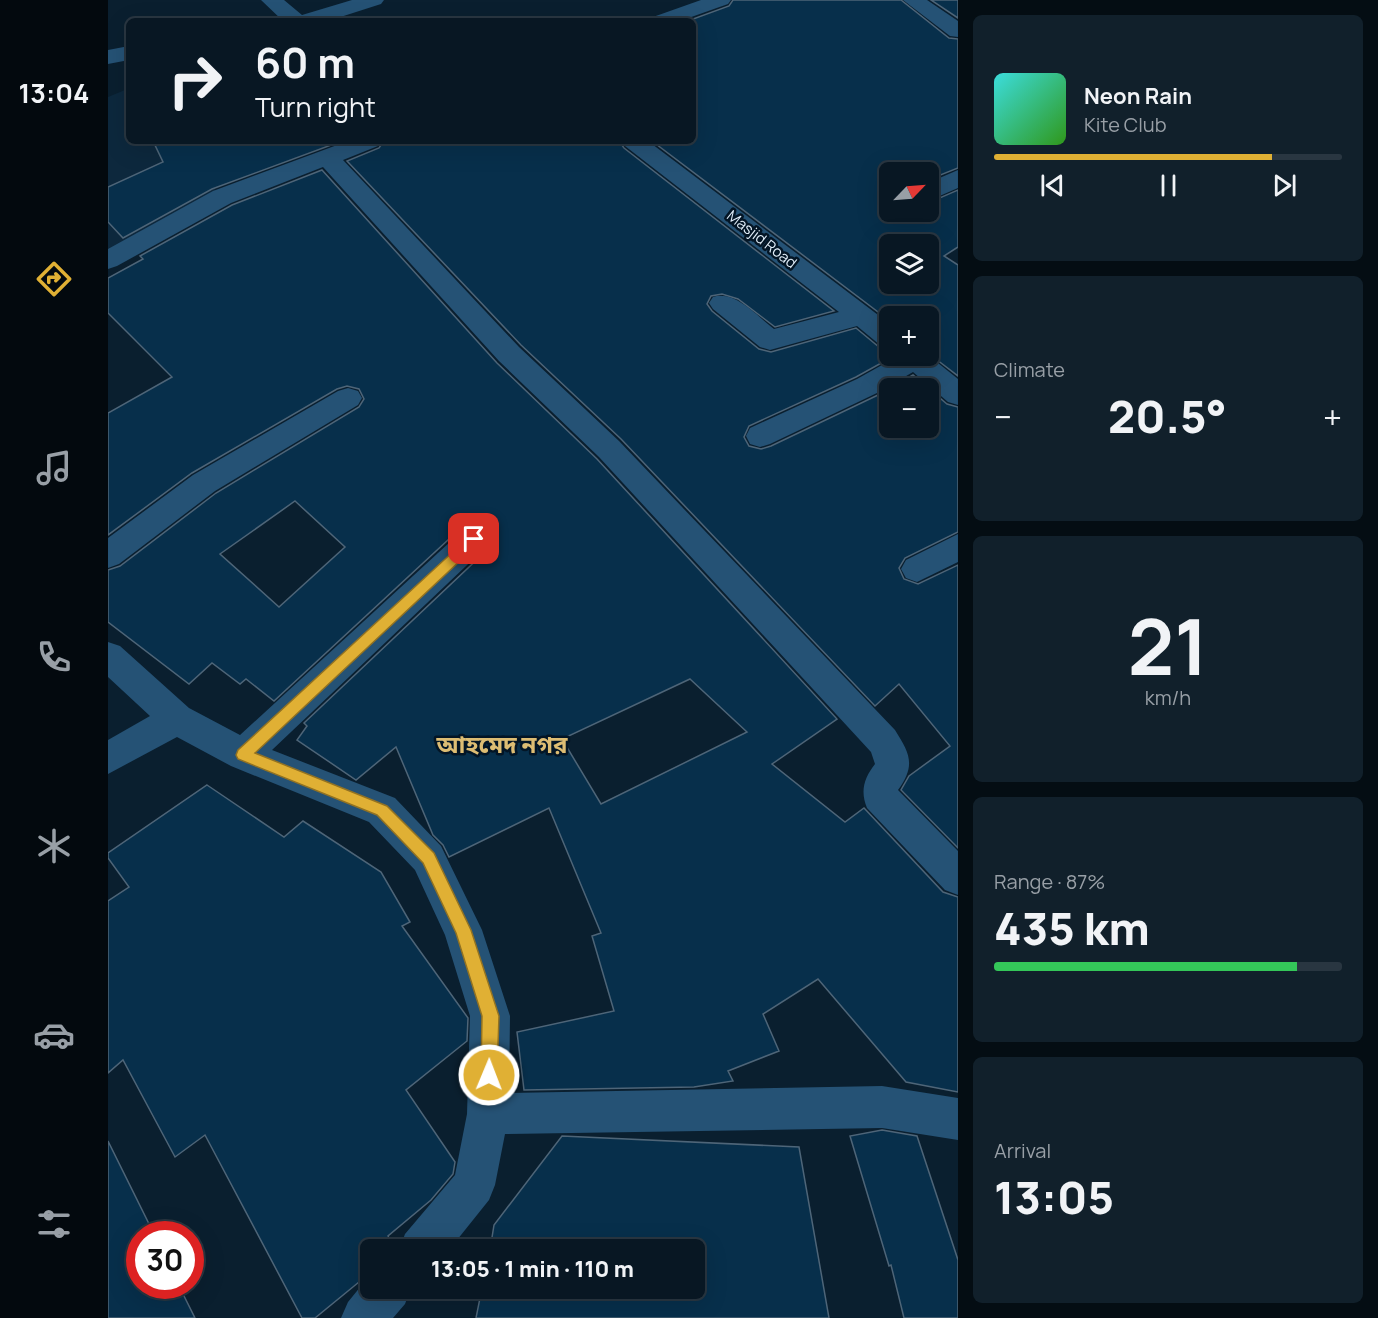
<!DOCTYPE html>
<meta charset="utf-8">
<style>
body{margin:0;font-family:Manrope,"Noto Sans Bengali",sans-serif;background:#11202b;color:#f1f3f6;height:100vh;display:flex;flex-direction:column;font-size:22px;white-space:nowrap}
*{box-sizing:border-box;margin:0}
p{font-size:20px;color:#989fa6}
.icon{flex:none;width:33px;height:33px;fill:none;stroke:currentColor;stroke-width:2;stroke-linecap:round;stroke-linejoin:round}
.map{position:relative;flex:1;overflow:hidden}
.panel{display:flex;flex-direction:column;gap:15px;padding:15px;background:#040d13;width:420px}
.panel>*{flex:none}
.banner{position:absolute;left:18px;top:18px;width:570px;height:126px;border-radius:9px;box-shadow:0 6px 24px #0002,0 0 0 2px #293641;background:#081723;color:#f1f3f6;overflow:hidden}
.needle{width:39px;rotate:65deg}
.fabs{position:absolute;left:771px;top:162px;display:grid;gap:12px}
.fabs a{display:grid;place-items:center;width:60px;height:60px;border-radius:9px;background:#081723;box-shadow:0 6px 24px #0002,0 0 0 2px #293641;font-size:30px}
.speed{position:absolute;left:18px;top:1221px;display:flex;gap:12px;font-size:30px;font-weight:700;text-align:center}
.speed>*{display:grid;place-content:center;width:78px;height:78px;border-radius:50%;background:#081723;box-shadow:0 6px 24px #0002,0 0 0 2px #293641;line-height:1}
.speed .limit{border:9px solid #d22;background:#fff;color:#111}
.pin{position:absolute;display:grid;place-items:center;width:51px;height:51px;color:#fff;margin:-26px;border-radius:12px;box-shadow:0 3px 9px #0006}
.me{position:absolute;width:66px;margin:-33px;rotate:1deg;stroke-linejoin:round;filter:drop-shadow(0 0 4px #0008)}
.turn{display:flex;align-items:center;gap:21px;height:126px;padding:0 30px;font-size:27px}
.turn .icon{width:78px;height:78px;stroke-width:2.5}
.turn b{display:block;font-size:42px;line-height:51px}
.big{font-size:45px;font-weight:800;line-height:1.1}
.panel .widget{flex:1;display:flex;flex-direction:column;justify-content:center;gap:9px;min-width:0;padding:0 21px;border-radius:9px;background:#11202b}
.panel .dial{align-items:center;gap:0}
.dial b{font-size:78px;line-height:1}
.song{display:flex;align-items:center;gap:18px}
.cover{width:72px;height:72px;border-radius:9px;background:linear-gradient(135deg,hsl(180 70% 55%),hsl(110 70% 35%))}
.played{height:6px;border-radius:3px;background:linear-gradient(90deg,#e0b034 80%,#293641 80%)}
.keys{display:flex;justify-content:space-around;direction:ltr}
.heat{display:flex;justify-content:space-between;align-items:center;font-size:33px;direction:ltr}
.charge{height:9px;border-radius:4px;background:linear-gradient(90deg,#34c759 87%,#293641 0)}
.trip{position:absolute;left:252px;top:1239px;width:345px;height:60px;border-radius:9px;background:#081723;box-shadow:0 6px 24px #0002,0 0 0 2px #293641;font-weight:800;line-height:60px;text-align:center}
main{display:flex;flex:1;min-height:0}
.tab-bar{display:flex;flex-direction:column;width:108px;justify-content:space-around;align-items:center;background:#03090e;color:#989fa6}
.tab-bar .icon{width:42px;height:42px}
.tab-bar .on{color:#e0b034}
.tab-bar b{font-size:27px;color:#f1f3f6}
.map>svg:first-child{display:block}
</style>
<main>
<nav class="tab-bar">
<b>13:04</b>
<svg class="icon on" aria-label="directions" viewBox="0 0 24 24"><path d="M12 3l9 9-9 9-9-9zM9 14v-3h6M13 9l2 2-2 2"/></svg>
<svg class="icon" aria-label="music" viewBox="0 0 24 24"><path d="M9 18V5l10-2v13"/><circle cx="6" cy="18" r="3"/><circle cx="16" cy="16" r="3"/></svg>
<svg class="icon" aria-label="phone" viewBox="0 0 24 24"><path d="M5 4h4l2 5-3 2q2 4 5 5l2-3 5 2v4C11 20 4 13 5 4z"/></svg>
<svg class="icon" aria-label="climate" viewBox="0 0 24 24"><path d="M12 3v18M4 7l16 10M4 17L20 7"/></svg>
<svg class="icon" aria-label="car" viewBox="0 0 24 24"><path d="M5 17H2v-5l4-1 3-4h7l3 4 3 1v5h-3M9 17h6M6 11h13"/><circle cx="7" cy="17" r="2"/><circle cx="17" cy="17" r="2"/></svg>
<svg class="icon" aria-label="filters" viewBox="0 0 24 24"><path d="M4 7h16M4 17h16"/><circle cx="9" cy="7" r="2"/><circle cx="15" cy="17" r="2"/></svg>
</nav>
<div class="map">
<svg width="850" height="1318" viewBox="0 0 850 1318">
<rect width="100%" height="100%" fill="#0a1f2f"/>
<path fill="#0d283d" d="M17,90L21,99V141H80L110,195L0,254V97Z"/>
<g fill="#072f4b" stroke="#4e6578" stroke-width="1.5" fill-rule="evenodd">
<path d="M625,0H793L841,38L850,39V168L820,180V172H782V212H820V203L850,190V247L836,256L850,265V376L820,353V316H782V321L544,141H585V19L621,6ZM782,244H820V284H782Z"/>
<path d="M823,0H850V18Z"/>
<path d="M45,141H234L104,189L15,238L0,222V187L55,162Z"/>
<path d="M276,141H511L516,148L726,311L667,327L630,299L614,294L603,296L599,304L604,311L651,349L663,352L748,328L771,347L782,349V356H786L748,377L641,426L636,437L641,446L653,449L663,446L770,395L805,375L839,404L850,407V532L797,558L791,568L796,579L810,584L850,565V848L793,790L801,776L842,746L791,684L767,706L513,439L413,345L239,161L271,148ZM782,388H820V428H782Z"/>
<path d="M214,170L389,363L489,459L729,719L664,764L737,822L756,808L835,892L850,897V1092L798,1082L710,979L655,1014L671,1051L620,1071L625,1081L586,1087L416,1090L409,1032L506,1011L484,936L493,933L441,808L341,857L335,845L325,835L288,747L248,780L189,740L199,726L196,723L379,550L383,538L378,528L365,525L353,528L166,701L138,679L132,684L104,663L81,684L0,622V570L12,566L108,493L251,407L256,399L251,389L239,386L229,389L84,473L0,535V413L64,377L0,313V278L35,259L32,256L124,205ZM187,501L237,547L171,607L112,554ZM582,679L639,732L493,804L454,739Z"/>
<path d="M99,785L176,837L195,821L273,872L302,922L294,926L360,1018L359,1041L298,1090L347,1162L345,1174L323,1200L280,1236L288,1250H262V1273L207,1318H194L97,1135L67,1157L15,1060L0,1073V901L21,887L0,858V853Z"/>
<path d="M774,1130L809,1136L850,1260V1318H796L783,1265L781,1266L742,1136Z"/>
<path d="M454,1136L691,1147L721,1318H368L374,1288H586V1250H382L386,1225Z"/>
<path d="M0,1141L46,1234H32V1286H71L87,1318H0Z"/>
</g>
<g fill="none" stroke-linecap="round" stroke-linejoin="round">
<g fill="#255275" fill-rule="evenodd">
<path d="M153,0H176L194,15L244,0H276L273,4L220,21H175Z"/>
<path d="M593,0H623L620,4L572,21H541L545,17Z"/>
<path d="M795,0H819L850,21V37L842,36Z"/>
<path d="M21,46V60L0,64V50Z"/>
<path d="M240,141H274L270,146L235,160L411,347L511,441L787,730C802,754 808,765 790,790L850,851V895L837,890L759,808C752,791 756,778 767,764L763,752L491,457L391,361L215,167L123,203L9,266L0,269V249L105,191Z"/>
<path d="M513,141H540L782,324V347L772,345L749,326L662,350L652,347L605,309L601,303L605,297C627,290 649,316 666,329L731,312L517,146Z"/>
<path d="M850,170V188L820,201V183Z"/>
<path d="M820,355L850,379V405L840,402L805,372L769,393L662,444L652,447L642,444L638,436L642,428L749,379L790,356Z"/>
<path d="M240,388L250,391L254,398L250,405L107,491L11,564L0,568V538L85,475L230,391Z"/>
<path d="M366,527L377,530L381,539L377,548L164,750L287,798L333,846L374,930L402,1016L401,1093L774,1086L850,1098V1140L774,1128L397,1134L387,1185L381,1200L341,1250H291L297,1234L347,1175L359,1114L362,1016L337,935L307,870L261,822L123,766L69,737L0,774V740L42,716L0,677V642L12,646L81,708L132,735L355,530Z"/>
<path d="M850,534V562L809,582L798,578L793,569L798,560Z"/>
<path d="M262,1275V1288H303L297,1304L285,1318H233L240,1302Z"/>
</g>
</g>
<path fill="#e0b034" stroke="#927222" stroke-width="1.5" d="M366,534L371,536L373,539L371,543L147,753L279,806L326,853L363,930L391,1016L389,1075L387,1081L381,1083L375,1081L373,1075L374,1016L348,933L315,863L269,815L130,759L128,755L130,750L362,536Z"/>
<g text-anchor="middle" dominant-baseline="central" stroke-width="5" stroke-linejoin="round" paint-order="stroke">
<g font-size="15" fill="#e1eef9" stroke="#031525">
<text transform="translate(654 239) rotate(38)">Masjid Road</text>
</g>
<g font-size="24" font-weight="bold" fill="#ddbd73" stroke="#031525">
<text x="394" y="743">আহমেদ নগর</text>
</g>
</g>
</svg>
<div class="fabs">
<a><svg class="needle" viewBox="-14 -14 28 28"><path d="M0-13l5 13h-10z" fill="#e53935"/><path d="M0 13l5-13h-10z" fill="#989fa6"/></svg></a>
<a><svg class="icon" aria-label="layers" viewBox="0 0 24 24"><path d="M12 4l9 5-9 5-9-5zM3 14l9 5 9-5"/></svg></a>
<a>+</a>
<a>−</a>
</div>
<div class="speed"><div class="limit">30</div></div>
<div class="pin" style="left:366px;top:539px;background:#d93025"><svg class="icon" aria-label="arrive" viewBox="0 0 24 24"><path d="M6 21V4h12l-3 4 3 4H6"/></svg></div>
<svg class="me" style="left:381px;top:1075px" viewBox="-20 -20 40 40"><circle r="17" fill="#e0b034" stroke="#fff" stroke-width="3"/><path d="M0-11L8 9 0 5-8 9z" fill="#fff"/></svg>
<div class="trip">13:05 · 1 min · 110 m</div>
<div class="banner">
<div class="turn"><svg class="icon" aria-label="right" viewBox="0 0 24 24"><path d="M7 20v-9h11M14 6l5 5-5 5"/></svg><div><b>60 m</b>Turn right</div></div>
</div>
</div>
<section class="panel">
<div class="widget">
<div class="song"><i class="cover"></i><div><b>Neon Rain</b><p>Kite Club</p></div></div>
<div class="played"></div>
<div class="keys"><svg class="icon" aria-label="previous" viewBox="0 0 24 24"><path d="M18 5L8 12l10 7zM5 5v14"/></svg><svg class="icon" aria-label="pause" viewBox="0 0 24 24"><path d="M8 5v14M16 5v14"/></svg><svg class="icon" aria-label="next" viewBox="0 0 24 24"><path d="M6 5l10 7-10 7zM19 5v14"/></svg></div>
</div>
<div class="widget"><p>Climate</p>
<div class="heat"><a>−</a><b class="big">20.5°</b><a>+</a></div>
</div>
<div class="widget dial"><b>21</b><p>km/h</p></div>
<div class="widget"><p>Range · 87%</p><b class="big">435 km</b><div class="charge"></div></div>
<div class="widget"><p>Arrival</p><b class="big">13:05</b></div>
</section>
</main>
